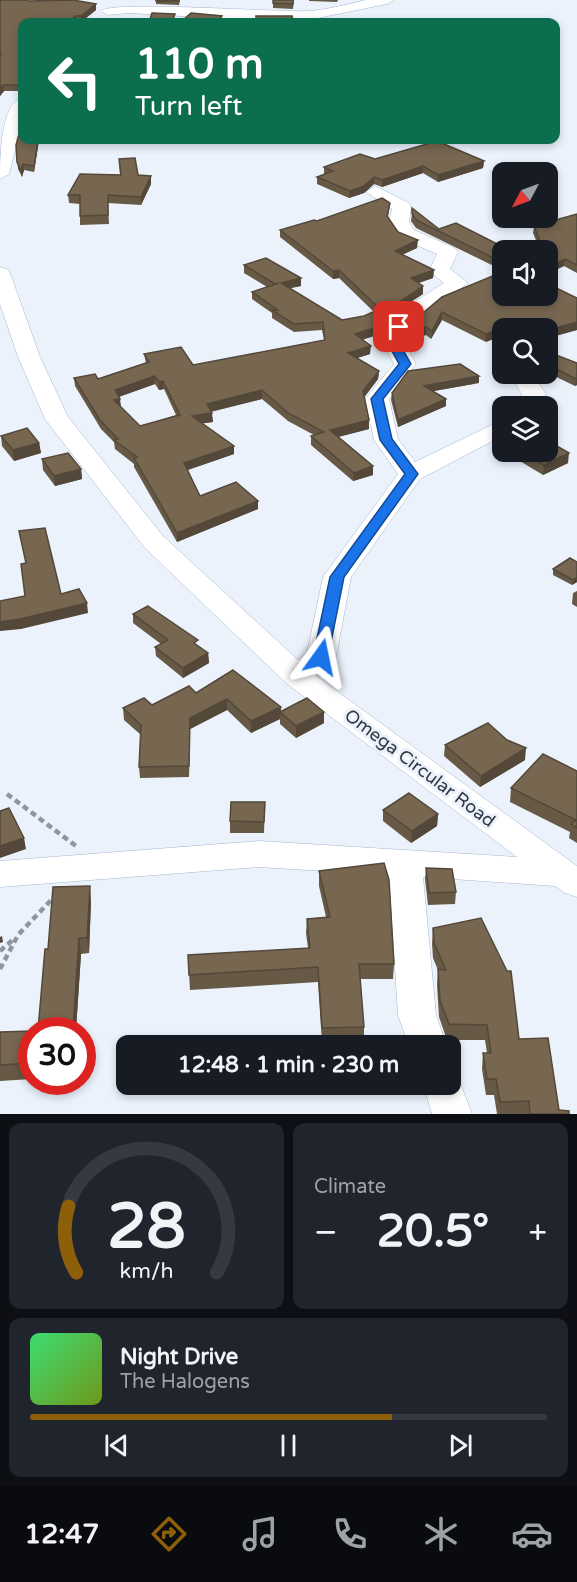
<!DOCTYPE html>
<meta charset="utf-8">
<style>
body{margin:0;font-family:"Varela Round",sans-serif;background:#20242c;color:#f1f3f6;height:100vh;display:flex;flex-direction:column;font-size:22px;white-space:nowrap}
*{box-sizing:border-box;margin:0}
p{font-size:20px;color:#9ea1a6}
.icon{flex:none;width:33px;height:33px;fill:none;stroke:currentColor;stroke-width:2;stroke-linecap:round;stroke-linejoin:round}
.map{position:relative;height:1114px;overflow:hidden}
.side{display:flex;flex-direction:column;gap:9px;padding:9px;background:#0d0f14;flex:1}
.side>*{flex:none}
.guide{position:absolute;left:18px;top:18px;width:542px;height:126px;border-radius:12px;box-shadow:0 3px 9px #0003;background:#0b6e4f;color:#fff;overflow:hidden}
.needle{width:39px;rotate:229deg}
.tools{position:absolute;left:492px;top:162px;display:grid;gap:12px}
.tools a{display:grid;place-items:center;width:66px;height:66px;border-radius:12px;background:#171b24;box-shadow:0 3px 9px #0003;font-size:30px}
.speed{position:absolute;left:18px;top:1017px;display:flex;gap:12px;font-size:30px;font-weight:700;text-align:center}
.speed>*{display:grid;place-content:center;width:78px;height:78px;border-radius:50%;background:#171b24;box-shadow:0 3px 9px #0003;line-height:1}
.speed .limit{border:9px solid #d22;background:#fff;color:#111}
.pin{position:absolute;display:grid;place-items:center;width:51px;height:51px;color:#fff;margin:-26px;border-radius:12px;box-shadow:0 3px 9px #0006}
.me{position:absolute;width:66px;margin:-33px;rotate:12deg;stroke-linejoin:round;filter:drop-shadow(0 0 4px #0008)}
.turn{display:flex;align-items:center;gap:21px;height:126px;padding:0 18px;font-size:27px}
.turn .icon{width:78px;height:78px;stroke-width:2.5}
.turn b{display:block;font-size:42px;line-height:51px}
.big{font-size:45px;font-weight:800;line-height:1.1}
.side .card{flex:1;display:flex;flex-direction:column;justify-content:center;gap:9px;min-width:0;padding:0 21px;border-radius:12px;background:#20242c}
.side .dial{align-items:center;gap:0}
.dial svg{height:156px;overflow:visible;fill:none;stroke:#363941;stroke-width:7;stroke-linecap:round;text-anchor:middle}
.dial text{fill:#f1f3f6;stroke:none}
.song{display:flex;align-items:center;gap:18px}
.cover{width:72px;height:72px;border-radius:9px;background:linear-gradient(135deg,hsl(140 70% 55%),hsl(80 70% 35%))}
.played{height:6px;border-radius:3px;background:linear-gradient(90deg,#8e5f09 70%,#363941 70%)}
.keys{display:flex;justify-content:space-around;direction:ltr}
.heat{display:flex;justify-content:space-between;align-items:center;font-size:33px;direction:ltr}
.side .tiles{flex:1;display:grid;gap:9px;grid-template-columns:1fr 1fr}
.card:last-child{grid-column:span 2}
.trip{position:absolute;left:116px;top:1035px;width:345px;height:60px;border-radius:12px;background:#171b24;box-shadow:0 3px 9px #0003;font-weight:800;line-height:60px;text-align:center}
.dock{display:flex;height:96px;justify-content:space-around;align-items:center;background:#090b0e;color:#9ea1a6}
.dock .icon{width:42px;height:42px}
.dock .active{color:#8e5f09}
.dock b{font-size:27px;color:#f1f3f6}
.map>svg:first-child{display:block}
</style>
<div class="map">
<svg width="577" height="1114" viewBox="0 0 577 1114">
<rect width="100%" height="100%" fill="#ebf2fc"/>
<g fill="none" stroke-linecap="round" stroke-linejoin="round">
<g stroke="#a5b6ce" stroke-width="1">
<g id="minor">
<path d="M366,0H394L387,4L313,19H233L129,13L108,15L101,11C112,0 281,13 312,11C330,9 348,4 366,0Z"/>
<path d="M22,98V122L9,174L0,179C0,160 0,104 22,98Z"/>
<path d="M375,186L409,203L411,207L409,222L414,230L455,248L458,252L450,269L468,283L416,321L402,338L416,364L389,399L398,439L415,462L502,420V436L420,479L351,577L336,657L316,676L577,866V897L565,893L555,886L423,877L436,1015L447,1046H409L398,1015L389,875L259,867L0,887V861L259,841L517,857L286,683L145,548L45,419L18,357L0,304V267L7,269L10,273L40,357L68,417L163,536L298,660L307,653L323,577L398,474L374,440L365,399L394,364L380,338L400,311L444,283L429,271L437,254L400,238L389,222L392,209L366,192Z"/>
<path d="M510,374H532L546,394L537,406H515L522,394Z"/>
<path d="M450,1070L456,1072L472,1114H432L423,1084H450Z"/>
</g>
</g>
<path stroke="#8f96a0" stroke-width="2" stroke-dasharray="3 1.5" stroke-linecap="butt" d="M81,19L95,20"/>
<g stroke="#8f96a0" stroke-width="4.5" stroke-dasharray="6 4" stroke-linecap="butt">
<path d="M7,794L76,846"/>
<path d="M0,951L15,938"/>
<path d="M0,969L18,935L54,897"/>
</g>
<use href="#minor" fill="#fff" fill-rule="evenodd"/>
</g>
<g fill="#665946" fill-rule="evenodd">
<path d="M0,0L96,4V10L81,22H22V91H4L0,96Z"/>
<path d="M156,0H180L179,5L156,4Z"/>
<path d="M273,0H294L293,9L273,8Z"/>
<path d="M309,0H338L337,2L309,1Z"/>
<path d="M22,140H39L34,172L24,170L22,177L18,169L16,145Z"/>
<path d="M119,159L138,175L151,184L141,205L108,203L109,224L80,225V204L69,203L68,195L120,175Z"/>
<path d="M375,159L484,161L483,168L438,182L423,173L382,187L374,184L364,193L349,198L317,184V177L324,174V167Z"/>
<path d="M390,203L388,217L398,232L417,248L402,255L434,270L433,278L418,283L423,286V294L398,310L380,334L362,340L370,354L357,358L379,371L378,379L364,397L369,420V429L338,437L373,466V475L353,481L311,445V436L314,435L288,421L262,399L211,412L213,422L202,423L234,454L188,470L200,496L258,501V509L177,542L134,467V464L115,449L114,442L101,429L75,386L74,378L98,379L146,363L144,354L193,365L324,340L322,330L294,332L272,318V313L252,299V292L267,287L244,273V265L301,278V286L290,288L342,320L364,316L374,312L339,278L333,279L280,237V230ZM155,384L159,390L164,389L176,415L140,426L121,407L119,397Z"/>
<path d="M412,213L439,229L502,250V270L416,228L411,221Z"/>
<path d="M577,214V273L564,266L549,273L548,270V250H540L533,233L534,226Z"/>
<path d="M442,297L577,298V330L548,338V328H502L486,342L442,320L431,339L426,335L417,337L410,332L411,323Z"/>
<path d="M548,352L577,363V385L575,386L548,373Z"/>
<path d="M479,383L433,391L446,399V406L398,427L391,400L392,393Z"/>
<path d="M1,436L39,443L41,453L14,461L2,446Z"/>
<path d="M510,452H548L568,463L543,475L510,455Z"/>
<path d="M42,459L81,469L82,479L55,486L43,470Z"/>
<path d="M577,562V582L572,585L553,575V569Z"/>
<path d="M577,591V607L572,604L573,593Z"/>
<path d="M133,614L208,653L209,663L183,678L156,656L155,647L161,644L133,623Z"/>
<path d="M196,693L281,707V712L324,723L296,738L280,724V719L251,733L227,710L190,729L189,777L140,778L139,767L141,735L124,720L123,708L152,705Z"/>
<path d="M445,745L525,760L480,787L444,756Z"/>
<path d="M577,771V843L569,838L570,832L510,802L511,788Z"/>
<path d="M265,802L264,833H230V821Z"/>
<path d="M383,810L438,814L437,826L411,843L383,821Z"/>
<path d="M426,868L456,892L455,904L428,905L425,879Z"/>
<path d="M319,871L394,964L393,979H360L364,1027V1042L322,1043L318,982L190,990L188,955L308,948L306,933L307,919L326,917L319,886Z"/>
<path d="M91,901L89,953L81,954L76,1030H38L48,949Z"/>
<path d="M433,928L519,1039L559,1110L569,1114H497L494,1095H486L482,1069L483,1053H487L485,1040H447L439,1017L437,985L438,970L433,958L432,944Z"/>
<path d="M32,1031V1079L0,1081V1032Z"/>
</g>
<g fill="#534839">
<path d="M96,4V10L81,22V16Z"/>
<path d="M75,16L76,21L75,22H69Z"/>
<path d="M3,85L4,91L0,96V89Z"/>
<path d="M38,140H39L34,172V166Z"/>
<path d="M484,161L483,168L438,182V175Z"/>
<path d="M23,164L24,170L22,177L21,171Z"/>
<path d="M423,166V173L382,187V180Z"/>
<path d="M151,176V184L141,205V197Z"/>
<path d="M374,177V184L364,193L349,198L350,191Z"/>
<path d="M418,240L417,248L394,258L395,251Z"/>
<path d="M565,259L564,266L549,273L550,266Z"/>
<path d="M339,270V278L333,279V271Z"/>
<path d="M434,270L433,278L410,286L411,278Z"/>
<path d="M301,278V286L281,290V283Z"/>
<path d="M423,286V294L398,310L380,334L355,342V334L399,302Z"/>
<path d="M442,312V320L431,339L432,331Z"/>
<path d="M519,322L518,328H502V336L486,342V334Z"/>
<path d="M577,322V330L548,338V330Z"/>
<path d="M426,327V335L417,337V329Z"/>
<path d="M371,346L370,354L348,361V353Z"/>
<path d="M379,371L378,379L363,399V391Z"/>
<path d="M155,376V384L115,398V390Z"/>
<path d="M479,376V383L423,393L424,386Z"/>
<path d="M577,378V385L575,386L576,379Z"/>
<path d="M163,381L164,389L159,390V382Z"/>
<path d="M262,390V399L208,412L207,404Z"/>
<path d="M120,399L121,407L114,400Z"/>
<path d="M446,399V406L398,427V420Z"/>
<path d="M212,413L213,422L192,425V416Z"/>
<path d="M369,420V429L330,439V430Z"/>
<path d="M39,443L41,453L14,461L13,450Z"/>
<path d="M234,446V454L184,471V463Z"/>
<path d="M569,453L568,463L543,475L544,465Z"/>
<path d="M373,466V475L353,481L354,473Z"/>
<path d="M81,469L82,479L55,486L54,476Z"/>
<path d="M258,501V509L177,542V533Z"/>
<path d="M577,577V582L572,585L573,580Z"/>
<path d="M87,603L88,613L21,629L0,631V622Z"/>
<path d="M208,653L209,663L183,678V668Z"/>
<path d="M227,699V710L190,729L189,777L190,718Z"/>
<path d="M281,707L280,719L251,733V721Z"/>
<path d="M324,712V723L296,738V726Z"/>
<path d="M526,748L525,760L480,787L481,776Z"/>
<path d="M438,814L437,826L411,843L412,831Z"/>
<path d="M24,838L26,849L0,858V846Z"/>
<path d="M90,886L91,901L89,953L87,938Z"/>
<path d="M2,936L3,942L0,943V937Z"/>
<path d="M79,938L81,954L76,1030H73Z"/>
</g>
<g fill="#776751" stroke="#534839" stroke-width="1.5" fill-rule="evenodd">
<path d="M0,0H27L28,1L73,0L96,4L81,16H75L69,22H22V85H3L0,89V55L2,54H0Z"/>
<rect x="156" y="0" width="23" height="1"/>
<path d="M273,0H293V4L273,3Z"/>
<path d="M152,13L175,14L172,22H149Z"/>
<path d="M191,13L222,16L218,22H181Z"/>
<path d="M256,16H292L294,22H256Z"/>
<path d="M22,123V140H38L34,166L23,164L21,171L17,162L16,145Z"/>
<path d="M437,141L484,161L438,175L423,166L382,180L374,177L364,186L350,191L317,177L333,171L324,167L360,154L375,159Z"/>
<path d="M135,158L138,175L151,176L141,197L108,195V215L80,216V195H68L80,174L121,175L119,159Z"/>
<path d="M382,198L390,203L387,216L398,232L418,240L395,251L434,270L411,278L423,286L399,302L380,326L355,334L371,346L348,353L379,371L363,391L369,420L330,430L373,466L354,473L311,436L324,432L288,413L262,390L207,404L212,413L192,416L234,446L184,463L200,496L236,482L258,501L177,533L134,458L137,457L114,440L118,439L100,420L74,378L95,374L98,379L149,362L144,354L181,347L193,365L325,340L323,322L294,324L272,310H278L252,292L279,283L275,284L244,265L266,258L301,278L281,283L342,320L364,316L380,309L339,270L333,271L280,230L314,220L317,221ZM155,376L159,382L163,381L180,415L140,426L114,400L120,399L115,390Z"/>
<path d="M412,208L439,229L456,223L509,250H502V262L416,220L412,213Z"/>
<path d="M577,214V265L565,259L550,266L548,261V250H543L534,226Z"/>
<path d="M502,272V296H548V284L577,298V322L548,330V328H536L519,322L486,334L442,312L432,331L426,327L417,329L411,323L442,297Z"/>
<path d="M548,352L577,363V378L576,379L548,365Z"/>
<path d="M460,364L479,376L424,386L446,399L398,420L392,393L408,371Z"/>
<path d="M27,428L39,443L13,450L1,436Z"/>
<path d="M548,441L569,453L544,465L521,452H548Z"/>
<path d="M68,453L81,469L54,476L42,459Z"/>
<path d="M45,528L61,594L79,589L87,603L20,619L0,622V601L25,596L21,564L26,563L19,531Z"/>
<path d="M570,558L577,562V577L573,580L553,569Z"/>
<path d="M148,606L198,640L194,643L208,653L183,668L155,647L168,640L133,614Z"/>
<path d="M233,670L281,707L251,721L227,699L190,718L189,766L139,767L141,725L123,708L144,698L152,705L189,686L196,693Z"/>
<path d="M307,698L324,712L296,726L280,712Z"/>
<path d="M488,723L507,740L526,748L481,776L445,745Z"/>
<path d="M543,754L577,771V828L571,824L576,820L511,788Z"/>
<path d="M409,793L438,814L412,831L383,810Z"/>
<path d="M231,802H265L264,822L230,821Z"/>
<path d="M9,808L24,838L0,846V811Z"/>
<path d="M384,863L389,880L394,964H359L364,1027L322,1028L318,967L189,975L188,955L310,948L307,919L330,917L319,871Z"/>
<path d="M426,868L452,869L456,892L429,893Z"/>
<path d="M90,886L87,938H79L73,1030H38L45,949H48L53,887Z"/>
<path d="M481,918L507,971H511L519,1039L548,1038L559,1110L569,1111V1114H530L529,1101L500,1102L496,1079H487L483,1053H491L487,1025L449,1024L440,1001L438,969L446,970L434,943L433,928Z"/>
<path d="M32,1031V1063L0,1065V1032Z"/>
</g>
<path fill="#1a73e8" stroke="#114b97" stroke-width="1.5" d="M399,324L405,327L396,338L411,364L383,399L392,439L418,474L344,577L328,657L321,662L313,657L330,577L405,474L380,440L371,399L399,364L385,338L395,325Z"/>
<g text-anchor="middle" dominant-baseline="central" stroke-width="6" stroke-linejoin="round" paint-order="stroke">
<g font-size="18" fill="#323942" stroke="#ebf2fc">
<text transform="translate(420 768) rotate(37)">Omega Circular Road</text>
</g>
</g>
</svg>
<div class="tools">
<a><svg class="needle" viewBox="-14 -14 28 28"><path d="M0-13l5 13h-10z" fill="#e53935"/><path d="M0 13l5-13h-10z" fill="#9ea1a6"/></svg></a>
<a><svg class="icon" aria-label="sound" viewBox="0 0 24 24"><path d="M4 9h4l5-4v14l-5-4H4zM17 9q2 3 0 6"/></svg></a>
<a><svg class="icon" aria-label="search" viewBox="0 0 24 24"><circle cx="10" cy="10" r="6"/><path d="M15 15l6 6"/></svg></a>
<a><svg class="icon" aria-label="layers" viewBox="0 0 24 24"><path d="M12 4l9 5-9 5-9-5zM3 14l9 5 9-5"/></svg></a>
</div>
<div class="speed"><div class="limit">30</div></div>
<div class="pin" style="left:399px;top:327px;background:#d93025"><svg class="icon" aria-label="arrive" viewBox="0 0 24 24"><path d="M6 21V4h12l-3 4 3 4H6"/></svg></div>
<svg class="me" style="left:321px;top:657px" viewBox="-20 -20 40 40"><path d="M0-17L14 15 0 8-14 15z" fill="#1a73e8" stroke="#fff" stroke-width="4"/></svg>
<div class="trip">12:48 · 1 min · 230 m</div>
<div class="guide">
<div class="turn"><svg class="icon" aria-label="left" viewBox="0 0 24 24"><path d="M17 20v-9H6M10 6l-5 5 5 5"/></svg><div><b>110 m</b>Turn left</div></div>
</div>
</div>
<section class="side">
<div class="tiles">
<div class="card dial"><svg viewBox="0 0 100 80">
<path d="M14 69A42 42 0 1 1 86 69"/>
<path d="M14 69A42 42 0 0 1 10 35" stroke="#8e5f09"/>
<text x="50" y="56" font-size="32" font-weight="700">28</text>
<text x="50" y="72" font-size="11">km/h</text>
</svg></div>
<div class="card"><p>Climate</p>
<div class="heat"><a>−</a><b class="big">20.5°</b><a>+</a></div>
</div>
<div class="card">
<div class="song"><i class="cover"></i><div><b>Night Drive</b><p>The Halogens</p></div></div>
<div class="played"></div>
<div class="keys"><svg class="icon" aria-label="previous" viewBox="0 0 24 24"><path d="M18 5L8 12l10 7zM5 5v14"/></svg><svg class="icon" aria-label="pause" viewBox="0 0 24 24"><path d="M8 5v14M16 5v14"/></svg><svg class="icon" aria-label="next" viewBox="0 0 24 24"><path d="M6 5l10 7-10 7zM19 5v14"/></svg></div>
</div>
</div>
</section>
<nav class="dock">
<b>12:47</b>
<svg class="icon active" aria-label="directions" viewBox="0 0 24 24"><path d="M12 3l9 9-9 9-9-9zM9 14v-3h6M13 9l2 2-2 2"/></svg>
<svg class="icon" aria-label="music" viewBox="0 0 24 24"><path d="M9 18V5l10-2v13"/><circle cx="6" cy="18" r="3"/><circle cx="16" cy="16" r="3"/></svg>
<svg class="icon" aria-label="phone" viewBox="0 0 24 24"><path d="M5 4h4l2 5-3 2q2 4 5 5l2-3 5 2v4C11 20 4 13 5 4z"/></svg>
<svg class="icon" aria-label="climate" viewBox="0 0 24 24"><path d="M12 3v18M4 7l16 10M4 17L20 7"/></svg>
<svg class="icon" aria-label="car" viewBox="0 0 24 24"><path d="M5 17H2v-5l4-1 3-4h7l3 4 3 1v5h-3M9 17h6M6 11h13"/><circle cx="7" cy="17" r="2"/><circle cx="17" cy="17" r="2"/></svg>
</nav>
